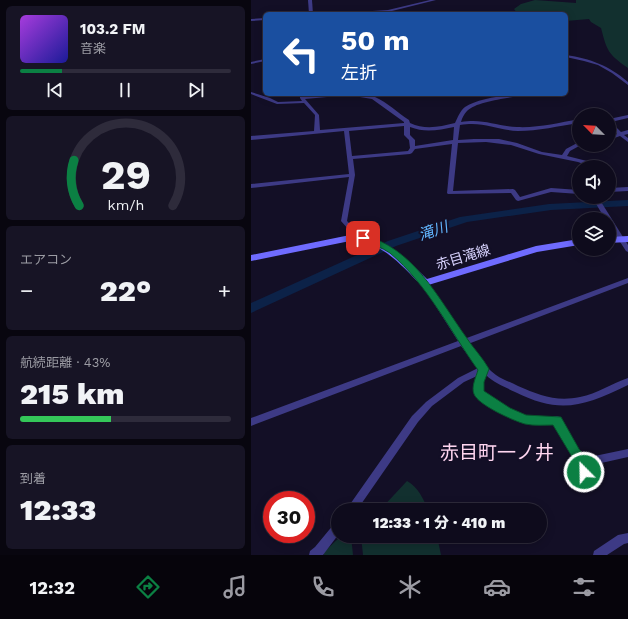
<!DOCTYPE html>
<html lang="ja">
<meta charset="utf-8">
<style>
body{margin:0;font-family:"Work Sans","Noto Sans JP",sans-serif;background:#171425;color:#f1f3f6;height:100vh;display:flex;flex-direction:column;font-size:15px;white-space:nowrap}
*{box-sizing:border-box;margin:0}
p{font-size:13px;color:#9b9ba3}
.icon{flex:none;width:22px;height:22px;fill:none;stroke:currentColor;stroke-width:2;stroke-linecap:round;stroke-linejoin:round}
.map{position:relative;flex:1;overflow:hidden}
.panel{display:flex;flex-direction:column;gap:6px;padding:6px;background:#08060f;width:251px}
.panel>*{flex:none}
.banner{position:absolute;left:12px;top:12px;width:305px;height:84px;border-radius:6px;box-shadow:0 2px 10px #0003,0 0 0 1px #2e2b3b;background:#1a4fa0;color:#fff;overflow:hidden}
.needle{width:26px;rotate:294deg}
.controls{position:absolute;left:321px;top:108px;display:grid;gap:8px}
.controls a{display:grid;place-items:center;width:44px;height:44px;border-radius:50%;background:#0e0b1c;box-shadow:0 2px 10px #0003,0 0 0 1px #2e2b3b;font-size:20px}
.speed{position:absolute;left:12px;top:491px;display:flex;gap:8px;font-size:20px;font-weight:700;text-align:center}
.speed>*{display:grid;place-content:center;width:52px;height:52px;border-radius:50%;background:#0e0b1c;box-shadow:0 2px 10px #0003,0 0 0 1px #2e2b3b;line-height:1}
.speed .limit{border:6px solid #d22;background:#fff;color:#111}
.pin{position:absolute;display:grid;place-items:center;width:34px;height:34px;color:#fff;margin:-17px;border-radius:8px;box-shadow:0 2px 6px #0006}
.me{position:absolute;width:44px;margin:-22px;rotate:337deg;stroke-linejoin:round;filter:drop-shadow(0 0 3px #0008)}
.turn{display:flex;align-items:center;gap:14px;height:84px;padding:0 12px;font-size:18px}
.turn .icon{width:52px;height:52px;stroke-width:2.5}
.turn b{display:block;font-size:28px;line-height:34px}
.big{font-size:30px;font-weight:800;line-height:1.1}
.panel .tile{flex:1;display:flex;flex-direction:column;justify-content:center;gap:6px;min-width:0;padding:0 14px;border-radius:6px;background:#171425}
.panel .dial{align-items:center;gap:0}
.dial svg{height:104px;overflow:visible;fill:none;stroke:#2e2b3b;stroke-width:7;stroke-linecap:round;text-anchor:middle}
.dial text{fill:#f1f3f6;stroke:none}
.song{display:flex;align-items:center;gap:12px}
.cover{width:48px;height:48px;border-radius:6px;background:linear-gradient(135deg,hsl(280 70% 55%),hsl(240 70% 35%))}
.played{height:4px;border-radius:2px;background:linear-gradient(90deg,#0b8043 20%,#2e2b3b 20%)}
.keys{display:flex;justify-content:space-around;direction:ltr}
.heat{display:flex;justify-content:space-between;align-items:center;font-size:22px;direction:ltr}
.charge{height:6px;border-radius:3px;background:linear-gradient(90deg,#34c759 43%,#2e2b3b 0)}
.trip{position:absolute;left:80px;top:503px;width:216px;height:40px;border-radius:20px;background:#0e0b1c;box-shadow:0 2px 10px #0003,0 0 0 1px #2e2b3b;font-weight:800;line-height:40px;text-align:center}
.tab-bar{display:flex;height:64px;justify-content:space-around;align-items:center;background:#06040b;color:#9b9ba3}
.tab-bar .icon{width:28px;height:28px}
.tab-bar .active{color:#0b8043}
.tab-bar b{font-size:18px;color:#f1f3f6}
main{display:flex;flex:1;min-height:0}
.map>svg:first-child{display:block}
</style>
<main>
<section class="panel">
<div class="tile">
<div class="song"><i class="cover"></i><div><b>103.2 FM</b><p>音楽</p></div></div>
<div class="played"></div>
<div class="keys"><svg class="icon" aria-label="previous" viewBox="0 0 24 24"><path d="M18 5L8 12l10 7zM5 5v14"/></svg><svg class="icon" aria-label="pause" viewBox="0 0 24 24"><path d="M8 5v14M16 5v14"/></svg><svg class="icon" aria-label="next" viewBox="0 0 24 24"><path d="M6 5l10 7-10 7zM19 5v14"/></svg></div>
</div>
<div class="tile dial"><svg viewBox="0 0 100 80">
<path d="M14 69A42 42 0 1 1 86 69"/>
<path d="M14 69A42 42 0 0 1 10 34" stroke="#0b8043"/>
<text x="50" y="56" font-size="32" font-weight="700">29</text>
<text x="50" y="72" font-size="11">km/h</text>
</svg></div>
<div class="tile"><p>エアコン</p>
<div class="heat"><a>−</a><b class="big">22°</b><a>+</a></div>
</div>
<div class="tile"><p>航続距離 · 43%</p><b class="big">215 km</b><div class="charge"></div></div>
<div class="tile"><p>到着</p><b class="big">12:33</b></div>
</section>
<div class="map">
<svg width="377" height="555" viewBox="0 0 377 555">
<rect width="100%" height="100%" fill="#130f26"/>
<g fill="#12302f">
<path d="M284,0L325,3V0H377V68C357,54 356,51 350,28L340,22L338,19L315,21V14H267L263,9L270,4Z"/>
<path d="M156,481C167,487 172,498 177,510H129Z"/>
<path d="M90,536H100L102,555H73L72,553Z"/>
<path d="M110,536H186L190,555H112Z"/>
</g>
<path fill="#0c2248" d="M377,200V206L300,210L216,222L145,246L0,313V303L137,241L209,217L298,204Z"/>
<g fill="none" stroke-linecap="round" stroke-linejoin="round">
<g fill="#3d3a85" fill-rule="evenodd">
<path d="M57,0H61L62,14H58Z"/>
<path d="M179,0H185L137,12L88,14L90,13L137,10Z"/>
<path d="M14,18V20L0,21V19Z"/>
<path d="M315,55C340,59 357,65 377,82V85L361,73L347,65L333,61L315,57Z"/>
<path d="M14,59V61L0,64V62Z"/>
<path d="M0,92L19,98L27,102L51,101L49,98V97C65,94 110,91 124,97C136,102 147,113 158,120L159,123C174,130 188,127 204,123C207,117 209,111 214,107C227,98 261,94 276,94L274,95C259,98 226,101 216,111C213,114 211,118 210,122C232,118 245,126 266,127C287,128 307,123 328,119V123C308,126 287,131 267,131C245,130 233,121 209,125L207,140L223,139H248L266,143L291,152L311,155L315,149L328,142V145H330L319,151L316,156L336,161L348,167H341L327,162L288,154L260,145L235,142L207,143L202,191L262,189L264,190L269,197L300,188L328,190V194L300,192L267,201L265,200L260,193L197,194L196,193L201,144L164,149L161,153L159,154L102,159L104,175L96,221L104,229L107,237L104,239L102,238L98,230L90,221L98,177L0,188V184L98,174L93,131L0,140V136L63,131L64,115L53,103L26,104L0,94ZM87,96L109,97L121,99L153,122V123L69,130L68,115L54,99ZM153,126V135L158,140L159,148L157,151L101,156L98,131ZM159,127C174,133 188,130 203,127L202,140L164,146V140L159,135Z"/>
<path d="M377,115V118L360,122L370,132L377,130V134L373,135L377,138V142L369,136L358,140V136L366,134L358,126V119Z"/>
<path d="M377,187V191L358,192V188Z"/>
<path d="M341,197H347L377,245V252L375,251L358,225V219H354Z"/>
<path d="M377,278V283L217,344C225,355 234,367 245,375C252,380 260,382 267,386C288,395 305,402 329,397C346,394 361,383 377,378V385C333,406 310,415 264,392C254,387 243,383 235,375L232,382L231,392C245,402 261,414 278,416C287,417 297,416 306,416L309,417L327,450L334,458L377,449V457L337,466L340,482L338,485L335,486L332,485L328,464L321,456L303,424C294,424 285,425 276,423C256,419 239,408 224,395C221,390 224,382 226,376L213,382L181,406L167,422L106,510H95L161,416L175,402L207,378L227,368L210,346L0,426V418L207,341L170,283L172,281H176L213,339Z"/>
<path d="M87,522V535L72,555H58L59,551L64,547L83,524Z"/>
<path d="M377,533V543L373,544L356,555H342L343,551L367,535Z"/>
</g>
<g fill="#6f6bff" fill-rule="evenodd">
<path d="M104,234C137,239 153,257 176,279L285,246L328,239V245L286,252L174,286L170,285C151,266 133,244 104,240L0,261V255Z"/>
<path d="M377,236V242L358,243V237Z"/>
</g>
</g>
<path fill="#0b8043" stroke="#07532c" d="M112,235C163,248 187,298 215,337C222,348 232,358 238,369L233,382V391L259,408L275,415L310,417L328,449L336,459L339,472L338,476L333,478L329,476L326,465L302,425C293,425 283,426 274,424C263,421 227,405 223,394C220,387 225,377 227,370C199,331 177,285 139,253C131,247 118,244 109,239L107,238Z"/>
<g text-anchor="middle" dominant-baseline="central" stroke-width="4" stroke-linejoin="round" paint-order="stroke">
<g font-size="14" fill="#d9d4ff" stroke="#130f26">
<text transform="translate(212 257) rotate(-17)">赤目滝線</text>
</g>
<g font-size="15" font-style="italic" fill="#62b6ff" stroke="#130f26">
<text transform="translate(182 231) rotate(-19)">滝川</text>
</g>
<g font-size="19" fill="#ffd6f0" stroke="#130f26">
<text x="246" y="452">赤目町一ノ井</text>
</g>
</g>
</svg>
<div class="controls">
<a><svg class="needle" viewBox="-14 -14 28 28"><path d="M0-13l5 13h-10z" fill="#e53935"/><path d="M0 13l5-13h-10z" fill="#9b9ba3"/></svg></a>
<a><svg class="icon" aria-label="sound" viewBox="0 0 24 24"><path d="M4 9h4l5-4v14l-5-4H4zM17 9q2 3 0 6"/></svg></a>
<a><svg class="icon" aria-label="layers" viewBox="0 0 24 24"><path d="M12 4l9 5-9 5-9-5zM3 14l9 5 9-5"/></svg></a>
</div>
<div class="speed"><div class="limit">30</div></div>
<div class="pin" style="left:112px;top:238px;background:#d93025"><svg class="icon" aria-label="arrive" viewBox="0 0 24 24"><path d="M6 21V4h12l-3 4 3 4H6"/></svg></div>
<svg class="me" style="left:333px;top:472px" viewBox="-20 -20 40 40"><circle r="17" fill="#0b8043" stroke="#fff" stroke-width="3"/><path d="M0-11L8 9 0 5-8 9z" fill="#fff"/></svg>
<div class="trip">12:33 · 1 分 · 410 m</div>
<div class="banner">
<div class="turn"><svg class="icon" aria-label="left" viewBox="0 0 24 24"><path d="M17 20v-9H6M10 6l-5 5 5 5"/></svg><div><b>50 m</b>左折</div></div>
</div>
</div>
</main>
<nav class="tab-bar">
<b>12:32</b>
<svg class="icon active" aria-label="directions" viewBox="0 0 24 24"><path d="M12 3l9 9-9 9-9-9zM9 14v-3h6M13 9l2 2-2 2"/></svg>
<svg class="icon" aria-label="music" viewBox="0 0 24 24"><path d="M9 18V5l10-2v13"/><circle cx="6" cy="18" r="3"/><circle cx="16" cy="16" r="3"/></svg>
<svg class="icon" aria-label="phone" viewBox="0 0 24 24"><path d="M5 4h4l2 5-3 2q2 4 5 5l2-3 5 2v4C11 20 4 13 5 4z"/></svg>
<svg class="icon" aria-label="climate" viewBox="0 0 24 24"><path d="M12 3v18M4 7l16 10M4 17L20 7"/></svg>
<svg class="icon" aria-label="car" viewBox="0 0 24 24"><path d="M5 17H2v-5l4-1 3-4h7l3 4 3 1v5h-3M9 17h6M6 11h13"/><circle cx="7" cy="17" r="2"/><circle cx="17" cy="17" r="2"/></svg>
<svg class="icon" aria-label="filters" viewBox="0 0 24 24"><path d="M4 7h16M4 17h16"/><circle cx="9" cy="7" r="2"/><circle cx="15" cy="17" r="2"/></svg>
</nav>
